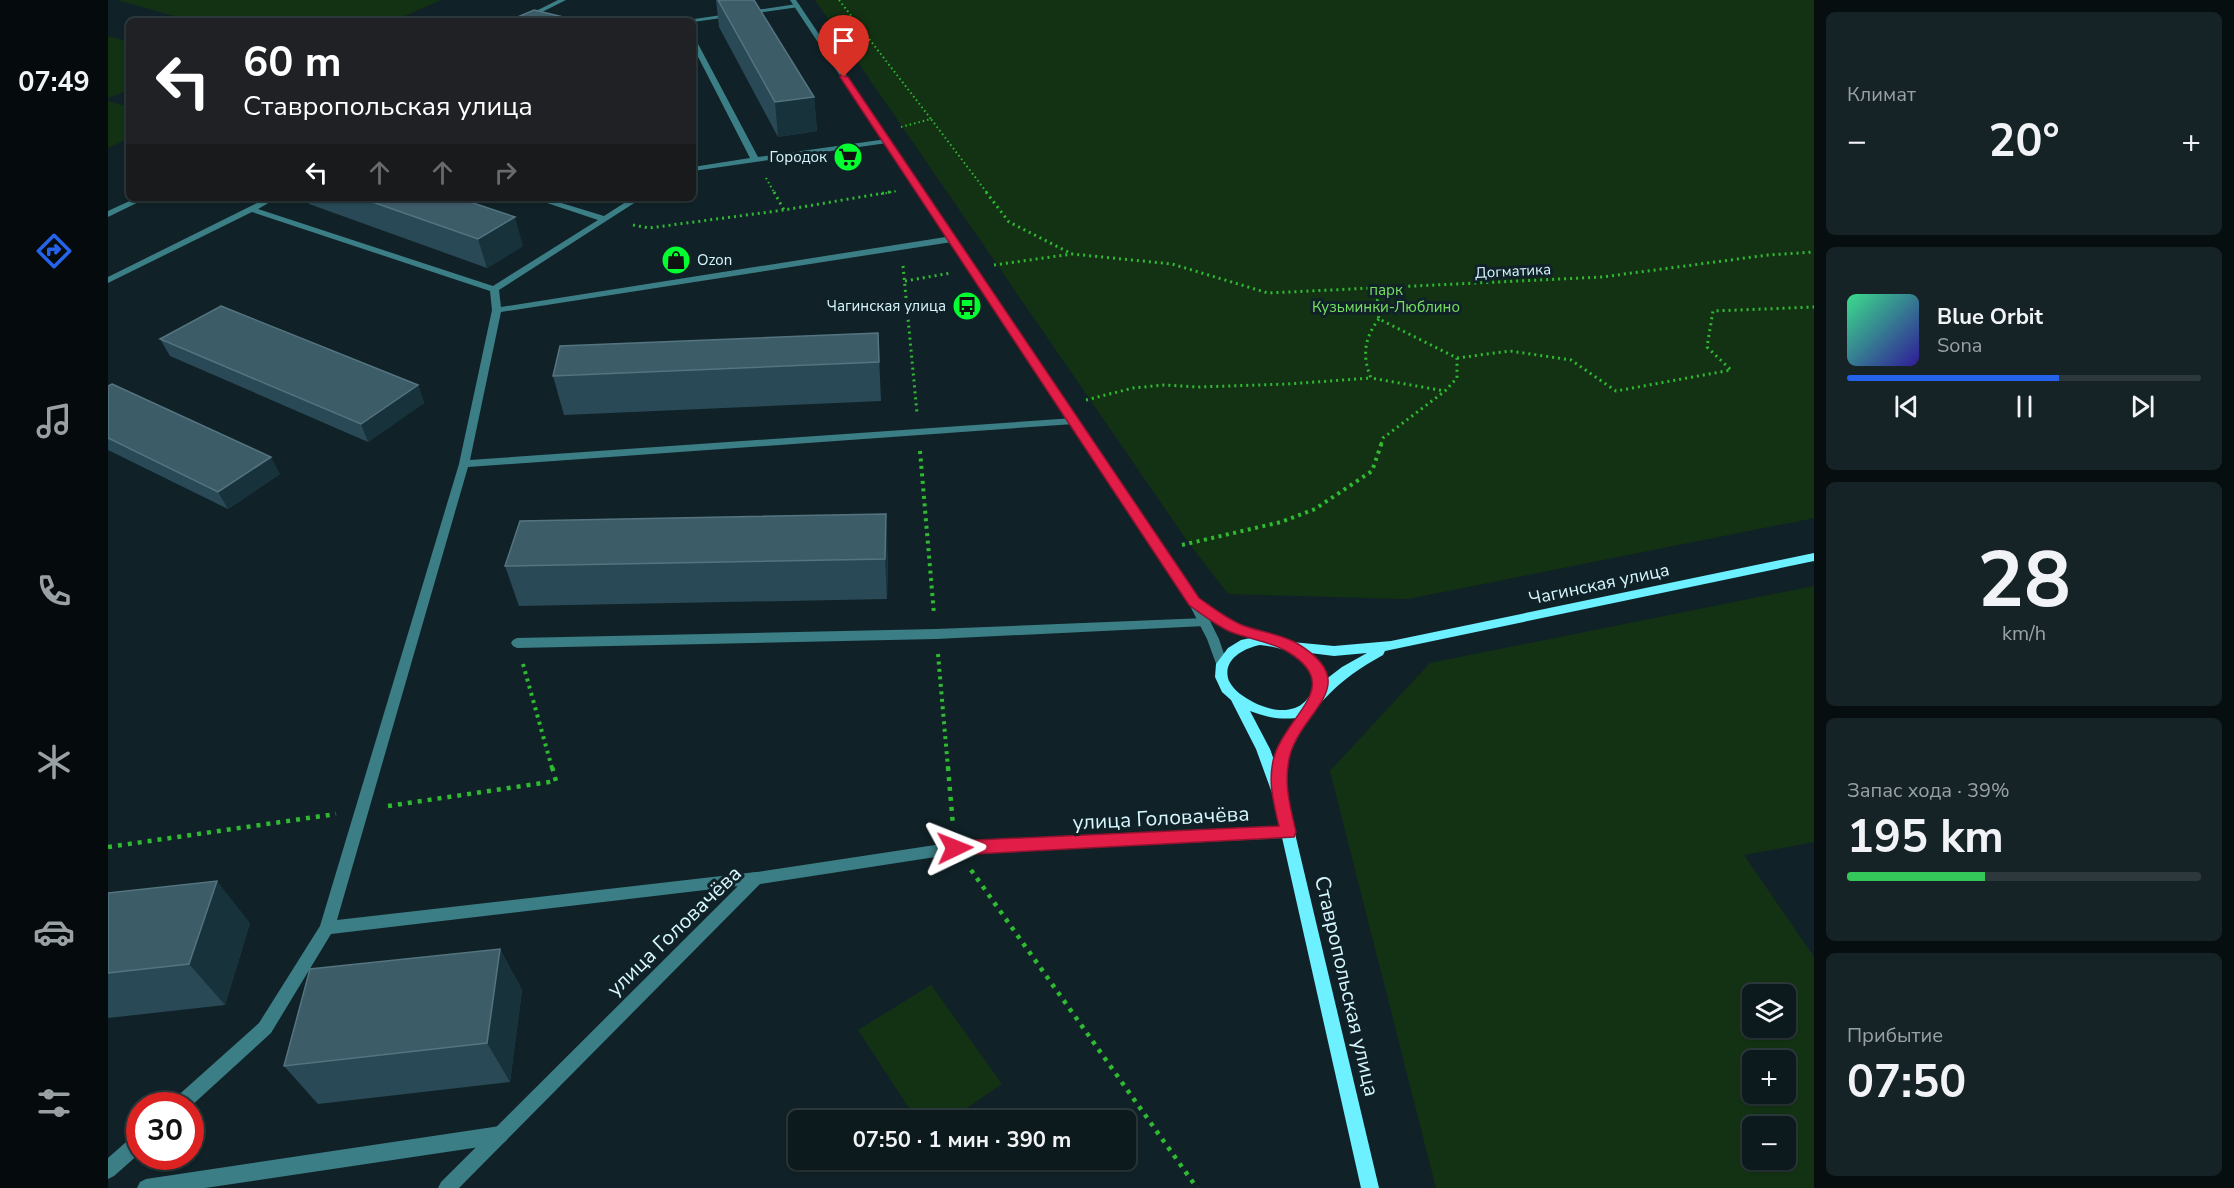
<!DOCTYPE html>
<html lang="ru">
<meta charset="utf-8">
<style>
body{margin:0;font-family:"Nunito Sans",sans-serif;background:#152326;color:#f1f3f6;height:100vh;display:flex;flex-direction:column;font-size:22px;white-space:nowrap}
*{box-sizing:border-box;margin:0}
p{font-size:20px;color:#9aa1a4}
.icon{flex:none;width:33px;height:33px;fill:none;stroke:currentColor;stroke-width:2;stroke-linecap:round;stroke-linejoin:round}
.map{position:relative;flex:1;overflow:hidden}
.sheet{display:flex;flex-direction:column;gap:12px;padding:12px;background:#070e10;width:420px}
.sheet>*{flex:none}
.hud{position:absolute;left:18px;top:18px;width:570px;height:183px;border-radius:9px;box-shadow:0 2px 4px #0004,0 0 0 2px #2c383b;background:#202124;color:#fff;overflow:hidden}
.fabs{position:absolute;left:1634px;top:984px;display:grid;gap:12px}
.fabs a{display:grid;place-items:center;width:54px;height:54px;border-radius:9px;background:#0c1a1d;box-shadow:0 2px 4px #0004,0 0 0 2px #2c383b;font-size:30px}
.speed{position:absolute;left:18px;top:1092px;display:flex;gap:12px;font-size:30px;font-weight:700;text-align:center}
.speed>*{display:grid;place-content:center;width:78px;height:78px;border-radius:50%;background:#0c1a1d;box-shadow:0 2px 4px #0004,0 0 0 2px #2c383b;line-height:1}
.speed .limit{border:9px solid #d22;background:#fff;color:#111}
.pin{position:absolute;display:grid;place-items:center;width:51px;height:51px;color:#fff;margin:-62px -26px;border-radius:50% 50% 50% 0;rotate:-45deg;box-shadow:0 0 6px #0007}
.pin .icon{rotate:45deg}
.me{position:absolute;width:66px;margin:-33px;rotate:88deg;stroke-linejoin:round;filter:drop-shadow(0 0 4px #0008)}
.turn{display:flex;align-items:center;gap:21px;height:126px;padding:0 18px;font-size:27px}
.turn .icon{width:78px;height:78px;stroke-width:2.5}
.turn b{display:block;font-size:42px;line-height:51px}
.lanes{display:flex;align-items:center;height:57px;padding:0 18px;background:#0003;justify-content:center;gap:30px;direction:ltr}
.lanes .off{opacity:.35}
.big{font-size:45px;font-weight:700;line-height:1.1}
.sheet .tile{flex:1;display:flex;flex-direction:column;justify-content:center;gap:9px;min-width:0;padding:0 21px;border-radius:9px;background:#152326}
.sheet .dial{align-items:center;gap:0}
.dial b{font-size:78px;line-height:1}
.song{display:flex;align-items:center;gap:18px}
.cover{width:72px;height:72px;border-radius:9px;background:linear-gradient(135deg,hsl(150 70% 55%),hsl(250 70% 35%))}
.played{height:6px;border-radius:3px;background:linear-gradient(90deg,#2563eb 60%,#2c383b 60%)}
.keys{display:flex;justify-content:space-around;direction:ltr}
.heat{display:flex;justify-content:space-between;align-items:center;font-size:33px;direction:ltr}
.charge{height:9px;border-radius:4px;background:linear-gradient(90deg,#34c759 39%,#2c383b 0)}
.trip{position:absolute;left:680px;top:1110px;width:348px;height:60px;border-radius:9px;background:#0c1a1d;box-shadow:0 2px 4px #0004,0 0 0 2px #2c383b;font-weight:700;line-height:60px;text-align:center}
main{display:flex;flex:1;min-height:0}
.tabs{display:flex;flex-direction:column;width:108px;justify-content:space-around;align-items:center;background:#050a0c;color:#9aa1a4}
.tabs .icon{width:42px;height:42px}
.tabs .on{color:#2563eb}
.tabs b{font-size:27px;color:#f1f3f6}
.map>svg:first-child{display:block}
</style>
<main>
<nav class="tabs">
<b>07:49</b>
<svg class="icon on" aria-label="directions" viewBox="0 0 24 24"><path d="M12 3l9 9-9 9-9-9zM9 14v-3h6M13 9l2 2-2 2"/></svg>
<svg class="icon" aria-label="music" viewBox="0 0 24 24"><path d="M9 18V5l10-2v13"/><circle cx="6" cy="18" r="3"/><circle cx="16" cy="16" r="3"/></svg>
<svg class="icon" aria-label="phone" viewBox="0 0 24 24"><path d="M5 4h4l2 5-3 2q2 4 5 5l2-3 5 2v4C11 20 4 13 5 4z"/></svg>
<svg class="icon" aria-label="climate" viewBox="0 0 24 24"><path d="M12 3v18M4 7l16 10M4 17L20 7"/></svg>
<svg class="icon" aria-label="car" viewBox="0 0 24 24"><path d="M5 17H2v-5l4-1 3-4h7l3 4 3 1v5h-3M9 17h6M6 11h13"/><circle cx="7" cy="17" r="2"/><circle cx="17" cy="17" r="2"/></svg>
<svg class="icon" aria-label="filters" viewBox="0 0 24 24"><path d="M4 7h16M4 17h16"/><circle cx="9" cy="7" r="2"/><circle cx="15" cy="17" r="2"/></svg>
</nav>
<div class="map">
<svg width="1706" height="1188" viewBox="0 0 1706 1188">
<rect width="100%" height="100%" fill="#102227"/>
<g fill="#133214" fill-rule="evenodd">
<path d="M9,0H333L285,21H84Z"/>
<path d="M707,0H1706V518L1300,599L1120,594L1080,542Z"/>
<path d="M0,36L21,42V90L0,98Z"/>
<path d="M0,101L21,107V138L0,148Z"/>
<path d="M1706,586V842L1636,855L1706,957V1188H1328L1222,771L1322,663ZM1677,994V1028H1644V994ZM1677,1060V1094H1644V1060ZM1677,1126V1160H1644V1126Z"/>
<path d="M823,985L894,1084L841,1120H809L750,1030Z"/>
</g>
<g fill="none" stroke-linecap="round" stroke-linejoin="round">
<g stroke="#2fba32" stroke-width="2" stroke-dasharray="1.5 3" stroke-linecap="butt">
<path d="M731,0L823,119"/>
<path d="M793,127L823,119L880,194"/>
<path d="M658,178L667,194"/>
<path d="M773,194L789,191"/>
</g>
<g stroke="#2fba32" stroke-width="3" stroke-dasharray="2 4" stroke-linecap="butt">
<path d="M666,192L676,210L782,192"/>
<path d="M878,192L901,222L964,254"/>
<path d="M525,225L541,228L676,210"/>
<path d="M886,265L964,254L1064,264L1160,293L1494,277L1660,255L1706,252"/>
<path d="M795,266L809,413"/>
<path d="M797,281L843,273"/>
<path d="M1271,319C1256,338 1254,356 1263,378L1337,391"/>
<path d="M1349,358L1402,351L1463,360L1508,391L1623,370L1599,347L1605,311L1706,307"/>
<path d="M978,400L1025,388L1056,385L1090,387L1180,384L1263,378"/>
<path d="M1273,444L1275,438L1337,391L1349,378V358L1271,319L1267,305L1275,289"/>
</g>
<g stroke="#2fba32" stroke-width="4" stroke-dasharray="3 4.5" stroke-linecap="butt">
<path d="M812,451L826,614"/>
<path d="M1074,545L1173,522L1207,509L1264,471L1274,442"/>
<path d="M830,654L840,768"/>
<path d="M415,664L444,768"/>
</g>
<g stroke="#2fba32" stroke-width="4.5" stroke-dasharray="4 6" stroke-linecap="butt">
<path d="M840,767L845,826"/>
<path d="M280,806L448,781L444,767"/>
<path d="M0,847L228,814"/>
<path d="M863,870L1089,1188"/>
</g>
<g fill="#3b7e86" fill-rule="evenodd">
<path d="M689,4L692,6L691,7L585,22L573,21Z"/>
<path d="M585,38L588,40L650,157L779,139L783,141L779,143L585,171V167L642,158L585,47Z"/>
<path d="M159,198H169L150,209L385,286L490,220L424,198H437L496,216L524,198H534L391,290L393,307L844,236L848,239L844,242L393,312L362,460L966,418L971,421L966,424L360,467L229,920L648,872L653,873L655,878L653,883L648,884L223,934L163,1033L82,1107L63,1106L65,1100L151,1023L212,926L351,464L384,310L382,291L144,212L0,283V277Z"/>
<path d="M1097,618L1103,622L1097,626L828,639L409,648L405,646L403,643L405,640L409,638L828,629Z"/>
<path d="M392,1126L398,1129L401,1135L398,1141L392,1144L97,1188H29L32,1182L38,1179Z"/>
<path d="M32,1133V1153L6,1176L0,1179V1158L26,1135Z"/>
</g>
<g fill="#3b7e86" fill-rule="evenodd">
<path d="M450,0H458L416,21H408Z"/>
<path d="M682,0H688L1091,600L1130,625L1168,638L1170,641L1168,644L1164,646L1122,631L1100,617L1111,639L1120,666L1118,669H1110L1099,639L1081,604Z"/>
<path d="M28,198H39L0,217V211Z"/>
<path d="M1180,826L1185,828L1187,832L1185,836L1180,838L847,854L652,884L351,1188H330L333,1182L643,873L847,842Z"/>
</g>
<path fill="#6df0ff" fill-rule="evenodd" d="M1706,553V561L1277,651L1275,655C1230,680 1206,703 1183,751C1178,762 1182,776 1176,787L1271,1188H1253L1164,793L1148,749L1123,700L1114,692L1107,677L1108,664L1120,648L1133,640L1152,636L1168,637L1184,642L1226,646L1283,641ZM1152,645C1234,652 1211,736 1145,702C1136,697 1126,691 1121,681C1113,660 1136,648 1152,645ZM1202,653L1226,656L1259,653L1234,667L1217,680L1211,664ZM1142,711C1158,717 1171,720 1188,718L1168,753L1167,763L1162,749Z"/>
</g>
<g fill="#294956">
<path d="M608,0H646L706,97L709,131L670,137L611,27Z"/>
<path d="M198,198H350L415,246L379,268L201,204Z"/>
<path d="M770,333L773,401L456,415L445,376Z"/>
<path d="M52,339L310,385L316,403L260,442L62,356Z"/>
<path d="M0,386L172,474L120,509L0,450Z"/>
<path d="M780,554L779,599L411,606L397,566Z"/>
<path d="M0,893L142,923L117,1005L0,1018Z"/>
<path d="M392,949L414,990L402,1082L210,1104L176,1066Z"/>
</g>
<g fill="#17323b">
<path d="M706,97L709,131L670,137L667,102Z"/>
<path d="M407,217L415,246L379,268L370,239Z"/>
<path d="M310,385L316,403L260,442L253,424Z"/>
<path d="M163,457L172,474L120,509L110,492Z"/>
<path d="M778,514L780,554L779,599L777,559Z"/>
<path d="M109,881L142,923L117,1005L81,964Z"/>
<path d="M392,949L414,990L402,1082L379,1043Z"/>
</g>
<g fill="#3c5c68" stroke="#547480" stroke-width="1.5">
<path d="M610,0H646L706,97L667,102Z"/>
<path d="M426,10L472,21H400Z"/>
<path d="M253,198H350L407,217L370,239Z"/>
<path d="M113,306L310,385L253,424L52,339Z"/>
<path d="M770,333L771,362L445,376L452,346Z"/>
<path d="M4,384L163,457L110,492L0,438V386Z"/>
<path d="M778,514L777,559L397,566L412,521Z"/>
<path d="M109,881L81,964L0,973V893Z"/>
<path d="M392,949L379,1043L176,1066L202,969Z"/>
</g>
<path fill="#e11d48" stroke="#92132f" stroke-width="1.5" d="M733,75L740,77L1091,598C1104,607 1119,619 1134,625C1151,632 1174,634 1190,644C1257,685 1193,711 1182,755C1175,782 1182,806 1188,832L1186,837L847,855L841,853L839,848L841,843L847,841L1171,826C1165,801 1159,778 1167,754C1180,714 1236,686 1180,652C1164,642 1141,639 1123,632C1109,626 1094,614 1081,605L732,77Z"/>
<defs>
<g id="supermarket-disc" transform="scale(1.5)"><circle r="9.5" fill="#02ff2f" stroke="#102227"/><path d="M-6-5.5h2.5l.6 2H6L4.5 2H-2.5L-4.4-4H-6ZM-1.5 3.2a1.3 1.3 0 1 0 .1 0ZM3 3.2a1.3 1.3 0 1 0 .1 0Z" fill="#111"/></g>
<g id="shop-disc" transform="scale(1.5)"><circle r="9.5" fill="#02ff2f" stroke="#102227"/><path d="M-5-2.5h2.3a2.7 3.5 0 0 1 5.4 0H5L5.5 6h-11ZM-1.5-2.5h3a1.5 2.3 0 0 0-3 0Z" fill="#111"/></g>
<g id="bus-disc" transform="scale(1.5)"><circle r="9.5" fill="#02ff2f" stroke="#102227"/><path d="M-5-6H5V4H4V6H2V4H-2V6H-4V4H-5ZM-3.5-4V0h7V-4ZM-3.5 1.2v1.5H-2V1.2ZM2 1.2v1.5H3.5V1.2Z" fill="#111"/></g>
</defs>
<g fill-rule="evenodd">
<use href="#supermarket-disc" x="740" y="157"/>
<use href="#shop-disc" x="568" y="260"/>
<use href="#bus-disc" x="859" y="306"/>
</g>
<g text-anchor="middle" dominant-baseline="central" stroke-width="6" stroke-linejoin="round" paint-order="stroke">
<g font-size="15" fill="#d6f7ff" stroke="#102227" text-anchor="end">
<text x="719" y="157">Городок</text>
<text x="589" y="260" text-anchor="start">Ozon</text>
<text x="838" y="306">Чагинская улица</text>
</g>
<g font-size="15" fill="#d6f7ff" stroke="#102227">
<text transform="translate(1405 271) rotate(-3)">Догматика</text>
</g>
<g font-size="15" fill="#77e061" stroke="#102227">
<text x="1278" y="290">парк<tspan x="1278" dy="17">Кузьминки-Люблино</tspan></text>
</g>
<g font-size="18" fill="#d6f7ff" stroke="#102227">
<text transform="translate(1491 584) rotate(-12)">Чагинская улица</text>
</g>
<g font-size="21" fill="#d6f7ff" stroke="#102227">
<text transform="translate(1053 818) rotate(-3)">улица Головачёва</text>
<text transform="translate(566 931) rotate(-44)">улица Головачёва</text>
<text transform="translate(1239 986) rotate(77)">Ставропольская улица</text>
</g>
</g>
</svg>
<div class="fabs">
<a><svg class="icon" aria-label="layers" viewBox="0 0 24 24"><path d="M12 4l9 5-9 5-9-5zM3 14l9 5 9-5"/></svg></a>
<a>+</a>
<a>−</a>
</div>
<div class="speed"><div class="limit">30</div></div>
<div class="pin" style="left:736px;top:77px;background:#d93025"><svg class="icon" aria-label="arrive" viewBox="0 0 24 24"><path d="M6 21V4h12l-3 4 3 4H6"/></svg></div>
<svg class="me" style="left:847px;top:848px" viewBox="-20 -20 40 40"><path d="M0-17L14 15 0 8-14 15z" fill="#e11d48" stroke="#fff" stroke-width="4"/></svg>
<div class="trip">07:50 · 1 мин · 390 m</div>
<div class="hud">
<div class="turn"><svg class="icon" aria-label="left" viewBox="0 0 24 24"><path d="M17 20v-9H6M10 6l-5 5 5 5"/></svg><div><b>60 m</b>Ставропольская улица</div></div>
<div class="lanes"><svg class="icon" aria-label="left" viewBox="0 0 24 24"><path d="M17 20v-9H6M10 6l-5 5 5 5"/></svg><svg class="icon off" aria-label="ahead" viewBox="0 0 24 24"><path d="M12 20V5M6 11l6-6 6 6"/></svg><svg class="icon off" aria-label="ahead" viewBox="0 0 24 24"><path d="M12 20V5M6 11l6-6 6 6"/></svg><svg class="icon off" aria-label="right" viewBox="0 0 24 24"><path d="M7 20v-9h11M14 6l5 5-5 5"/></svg></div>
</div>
</div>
<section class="sheet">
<div class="tile"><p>Климат</p>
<div class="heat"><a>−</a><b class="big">20°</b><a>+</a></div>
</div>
<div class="tile">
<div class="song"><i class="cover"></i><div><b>Blue Orbit</b><p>Sona</p></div></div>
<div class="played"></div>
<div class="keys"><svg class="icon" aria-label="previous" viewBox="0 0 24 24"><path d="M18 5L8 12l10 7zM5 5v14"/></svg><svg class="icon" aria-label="pause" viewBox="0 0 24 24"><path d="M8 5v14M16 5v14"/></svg><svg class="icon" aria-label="next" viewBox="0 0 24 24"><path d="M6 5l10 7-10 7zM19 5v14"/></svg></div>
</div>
<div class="tile dial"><b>28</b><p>km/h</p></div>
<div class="tile"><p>Запас хода · 39%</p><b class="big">195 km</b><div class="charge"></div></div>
<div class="tile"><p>Прибытие</p><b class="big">07:50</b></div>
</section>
</main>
